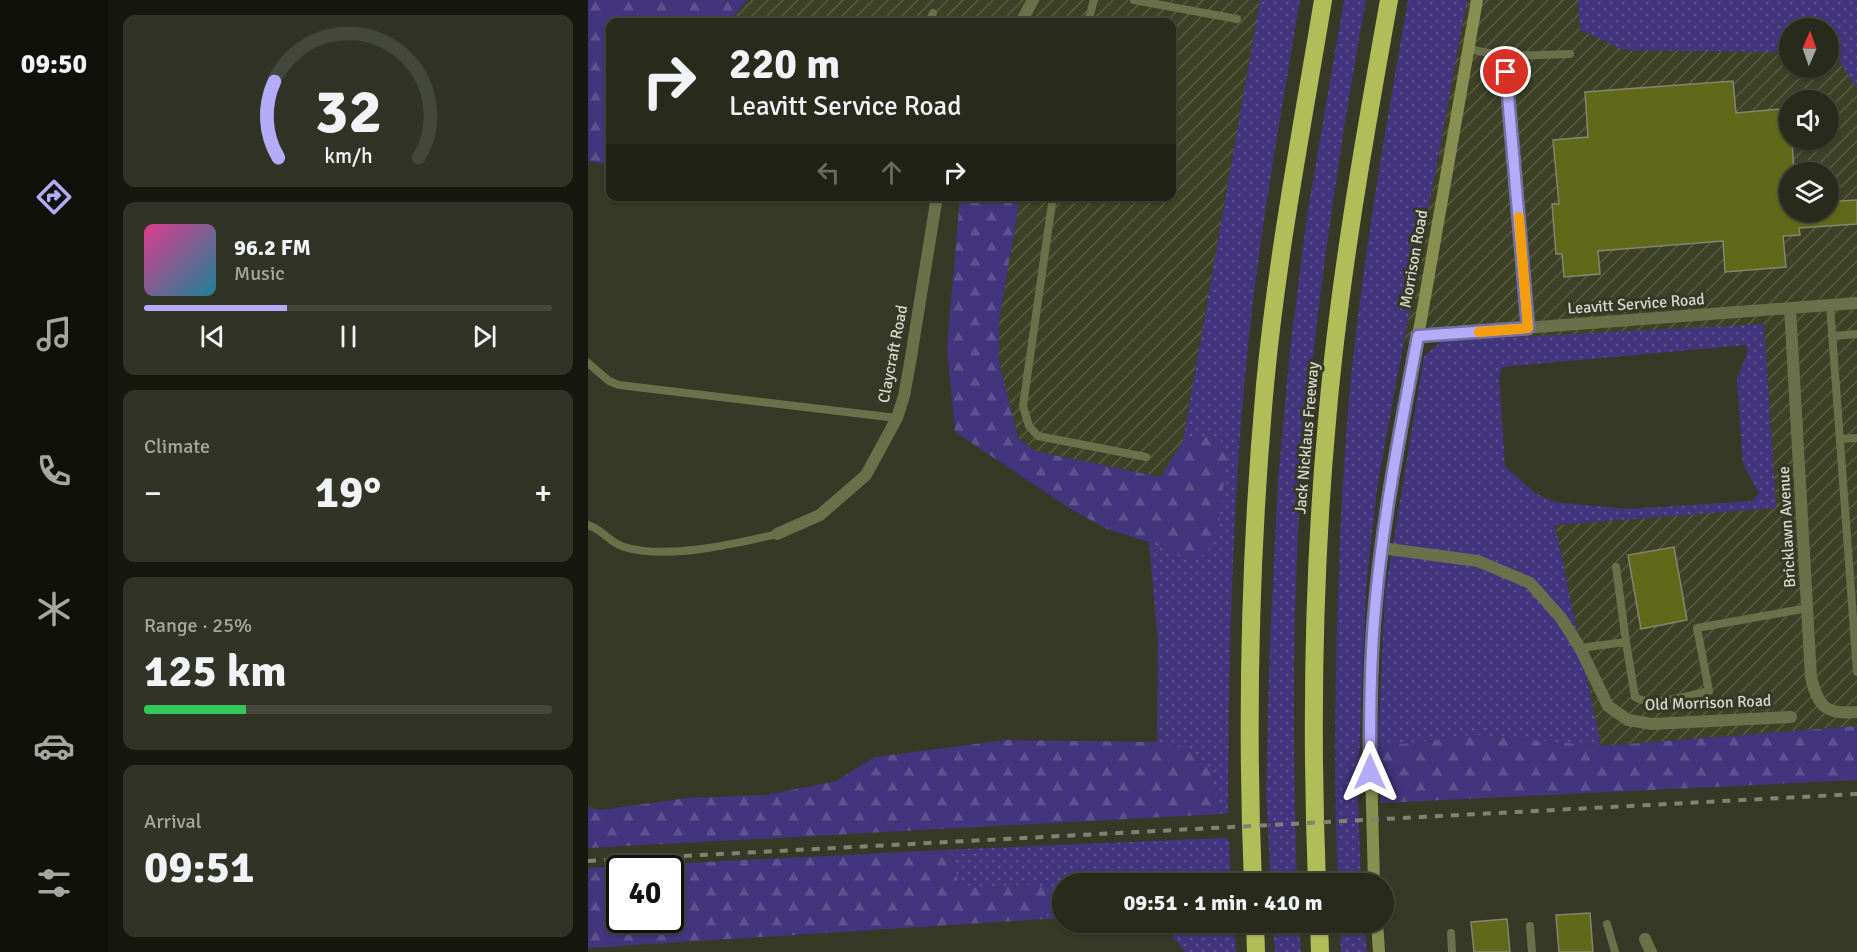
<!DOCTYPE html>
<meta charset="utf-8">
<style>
body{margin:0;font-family:Signika,sans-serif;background:#303325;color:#f1f3f6;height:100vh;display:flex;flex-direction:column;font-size:22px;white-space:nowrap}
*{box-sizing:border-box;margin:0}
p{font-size:20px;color:#a5a7a3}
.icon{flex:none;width:33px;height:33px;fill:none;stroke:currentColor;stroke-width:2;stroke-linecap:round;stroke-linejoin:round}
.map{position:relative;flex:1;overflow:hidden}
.panel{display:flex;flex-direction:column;gap:15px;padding:15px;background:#16180f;width:480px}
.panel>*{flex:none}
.top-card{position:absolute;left:18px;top:18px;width:570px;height:183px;border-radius:12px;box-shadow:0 2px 4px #0004,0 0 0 2px #44473b;background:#282b1c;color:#f1f3f6;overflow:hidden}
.needle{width:39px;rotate:2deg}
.controls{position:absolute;left:1191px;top:18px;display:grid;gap:12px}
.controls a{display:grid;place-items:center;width:60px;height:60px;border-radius:50%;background:#282b1c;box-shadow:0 2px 4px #0004,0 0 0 2px #44473b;font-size:30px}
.speed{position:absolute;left:18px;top:855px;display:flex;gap:12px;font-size:30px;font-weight:700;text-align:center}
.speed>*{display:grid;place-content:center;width:78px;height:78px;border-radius:50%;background:#282b1c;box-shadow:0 2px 4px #0004,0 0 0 2px #44473b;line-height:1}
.speed .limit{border:3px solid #111;border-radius:9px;background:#fff;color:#111}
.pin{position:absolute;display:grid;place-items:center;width:51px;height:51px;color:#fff;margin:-26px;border:3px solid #fff;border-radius:50%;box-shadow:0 2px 6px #0007}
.me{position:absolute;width:66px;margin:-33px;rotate:0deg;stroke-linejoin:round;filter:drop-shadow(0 0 4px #0008)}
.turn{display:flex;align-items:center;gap:21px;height:126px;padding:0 24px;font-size:27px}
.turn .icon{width:78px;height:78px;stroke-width:2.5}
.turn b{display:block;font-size:42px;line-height:51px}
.lanes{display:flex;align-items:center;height:57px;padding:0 24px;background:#0003;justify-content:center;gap:30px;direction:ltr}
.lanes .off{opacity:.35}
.big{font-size:45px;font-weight:800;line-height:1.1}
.panel .tile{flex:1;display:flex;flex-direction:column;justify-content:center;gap:9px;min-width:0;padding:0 21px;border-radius:12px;background:#303325}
.panel .dial{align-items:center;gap:0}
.dial svg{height:156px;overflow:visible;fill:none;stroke:#44473b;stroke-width:7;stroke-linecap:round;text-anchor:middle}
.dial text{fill:#f1f3f6;stroke:none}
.song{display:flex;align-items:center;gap:18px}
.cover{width:72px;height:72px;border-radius:9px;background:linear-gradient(135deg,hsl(330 70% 55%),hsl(190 70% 35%))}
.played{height:6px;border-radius:3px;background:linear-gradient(90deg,#b4acf9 35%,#44473b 35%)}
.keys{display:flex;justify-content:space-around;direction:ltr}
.heat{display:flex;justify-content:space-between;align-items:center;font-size:33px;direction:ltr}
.charge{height:9px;border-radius:4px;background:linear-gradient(90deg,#34c759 25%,#44473b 0)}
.trip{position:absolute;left:464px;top:873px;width:342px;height:60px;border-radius:30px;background:#282b1c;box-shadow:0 2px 4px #0004,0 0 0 2px #44473b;font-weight:800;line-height:60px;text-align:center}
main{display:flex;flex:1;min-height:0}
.tabs{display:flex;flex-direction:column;width:108px;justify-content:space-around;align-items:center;background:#10110b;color:#a5a7a3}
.tabs .icon{width:42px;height:42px}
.tabs .selected{color:#b4acf9}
.tabs b{font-size:27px;color:#f1f3f6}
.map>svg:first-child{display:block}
</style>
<main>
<nav class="tabs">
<b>09:50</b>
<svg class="icon selected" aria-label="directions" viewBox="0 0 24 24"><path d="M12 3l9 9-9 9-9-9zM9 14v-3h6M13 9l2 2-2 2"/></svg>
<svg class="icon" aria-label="music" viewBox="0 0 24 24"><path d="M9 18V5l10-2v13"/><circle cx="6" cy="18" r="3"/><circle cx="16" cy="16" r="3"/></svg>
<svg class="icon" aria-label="phone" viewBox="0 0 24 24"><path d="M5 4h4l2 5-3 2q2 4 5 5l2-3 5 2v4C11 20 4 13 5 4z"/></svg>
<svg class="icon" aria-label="climate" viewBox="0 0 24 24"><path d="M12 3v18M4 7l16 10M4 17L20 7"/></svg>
<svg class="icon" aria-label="car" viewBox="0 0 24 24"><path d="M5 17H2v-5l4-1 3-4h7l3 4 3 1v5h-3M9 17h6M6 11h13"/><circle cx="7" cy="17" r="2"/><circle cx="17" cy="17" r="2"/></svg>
<svg class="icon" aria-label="filters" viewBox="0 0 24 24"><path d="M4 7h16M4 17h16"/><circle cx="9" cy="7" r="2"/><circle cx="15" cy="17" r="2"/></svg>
</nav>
<section class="panel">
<div class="tile dial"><svg viewBox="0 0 100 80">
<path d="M14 69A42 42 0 1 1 86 69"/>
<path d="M14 69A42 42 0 0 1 12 30" stroke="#b4acf9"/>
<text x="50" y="56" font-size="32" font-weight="700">32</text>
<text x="50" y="72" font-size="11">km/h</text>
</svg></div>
<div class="tile">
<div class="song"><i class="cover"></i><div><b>96.2 FM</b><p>Music</p></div></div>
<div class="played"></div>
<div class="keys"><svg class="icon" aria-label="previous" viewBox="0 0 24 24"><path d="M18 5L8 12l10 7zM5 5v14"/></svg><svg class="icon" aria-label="pause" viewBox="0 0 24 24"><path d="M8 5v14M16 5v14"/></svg><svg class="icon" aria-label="next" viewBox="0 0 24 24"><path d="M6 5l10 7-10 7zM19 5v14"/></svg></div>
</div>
<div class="tile"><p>Climate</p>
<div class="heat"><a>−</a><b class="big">19°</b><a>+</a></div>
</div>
<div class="tile"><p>Range · 25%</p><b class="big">125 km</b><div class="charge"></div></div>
<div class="tile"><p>Arrival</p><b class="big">09:51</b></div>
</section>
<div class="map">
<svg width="1269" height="952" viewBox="0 0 1269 952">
<defs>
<pattern id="industrial-furrows" width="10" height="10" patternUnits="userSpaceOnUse" patternTransform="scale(1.5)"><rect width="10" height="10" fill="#3d4126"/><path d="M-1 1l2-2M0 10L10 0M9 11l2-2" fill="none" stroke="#585c44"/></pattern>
<pattern id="grass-dots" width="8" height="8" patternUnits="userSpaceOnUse" patternTransform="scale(1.5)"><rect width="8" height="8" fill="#43357d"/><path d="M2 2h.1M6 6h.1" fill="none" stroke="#5d528e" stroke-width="1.8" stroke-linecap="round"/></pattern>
<pattern id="forest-firs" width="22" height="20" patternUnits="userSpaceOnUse" patternTransform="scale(1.5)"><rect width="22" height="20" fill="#43357d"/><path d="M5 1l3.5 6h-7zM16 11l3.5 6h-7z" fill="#5d528e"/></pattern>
</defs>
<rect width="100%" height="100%" fill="#363925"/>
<g fill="url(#industrial-furrows)" fill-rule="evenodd">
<path d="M160,0H672L595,441L572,477L447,451L430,438L411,362V321L432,197L584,196V22H140Z"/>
<path d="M879,0H990L992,30L1036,50L1201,52L1202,68H1240L1241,52H1246L1269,89V726L1013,746L967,525L1188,508L1176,325L816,343ZM1202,100H1240V140H1202ZM1202,172H1240V212H1202Z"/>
</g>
<g fill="url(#grass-dots)" fill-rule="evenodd">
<path d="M672,0H712C694,109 674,218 662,328C644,489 641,651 640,813L632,814L621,768L597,749L569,742L570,641L561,542L600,558L614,436L595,441Z"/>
<path d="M756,0H778C759,104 743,209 730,314C723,375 715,437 712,498C704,627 705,755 709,883H683L678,792L682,642L690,481L702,349L720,209Z"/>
<path d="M820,0H879L790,482L778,587L773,705L770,803L773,883H750C746,797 747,711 749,625C752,520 757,414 771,309C784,205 802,103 820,0Z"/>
<path d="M990,0H1269V89L1246,52H1241L1240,28H1202L1201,52L1036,50L992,30Z"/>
<path d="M1176,324L1188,508L967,525L1013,746L886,735L790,747L797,592L836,356L854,341ZM1158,345L1159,354L1149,378L1155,464L1171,493L1164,501L1039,509L966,502L947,493L917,466L911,376L914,367Z"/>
<path d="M635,838L641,839L643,883L474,884V919H457L461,909L448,885L384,887L370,882L364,855L355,850Z"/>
<path d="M595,923H646L648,952H597L585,937Z"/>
<path d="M685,923H711L713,952H687Z"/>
<path d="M752,923H776L779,952H753Z"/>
</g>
<g fill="url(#forest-firs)" fill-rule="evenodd">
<path d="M0,0H160L140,22H22V165L0,161Z"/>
<path d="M372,197H432L411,321V362L430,438L447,451L572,477L595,441L614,436L632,439L639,457L629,538L616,555L600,558L561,542L519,529L481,508L367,432L359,347Z"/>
<path d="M1269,726V780L793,803L790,747L886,735L1013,746Z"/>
<path d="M418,740L569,742L597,749L621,768L632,814L0,848V807L12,810L100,798L179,795L248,781L287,757Z"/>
<path d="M355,850L364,855L370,882L384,887L448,885L459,888L461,909L457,919L0,948V868ZM82,868V920H32V868Z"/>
</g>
<g fill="#606819" stroke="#838670" stroke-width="1.5">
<path d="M1145,81L1148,113L1202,108V140H1204L1206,172H1202V212H1240V202L1269,200V224L1211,228L1212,235L1195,236L1198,267L1137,272L1135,241L1010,251L1012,274L976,277L974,254H968L964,204H971L965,140L1000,137L997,92Z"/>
<path d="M1086,547L1099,620L1053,629L1040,555Z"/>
<path d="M1002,913L1005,952H971L968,915Z"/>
<path d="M919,919L922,952H886L883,922Z"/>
</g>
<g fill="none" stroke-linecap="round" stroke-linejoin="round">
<g stroke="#6a704a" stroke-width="8">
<path d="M546,0L649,19"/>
<path d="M341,22L345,13"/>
<path d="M500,22L506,0"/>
<path d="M880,49L916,56L982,54"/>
<path d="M916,56L940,328"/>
<path d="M465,196L435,406L441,426L450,436L558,457"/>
<path d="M1242,305L1269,672"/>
<path d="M1244,336L1269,334"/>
<path d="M0,363L21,381L31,385L309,418"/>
<path d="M1252,439L1269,438"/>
<path d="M0,525C14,529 22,543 36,547C79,560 146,544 189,534"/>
<path d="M1038,642L1047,697C1063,708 1102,695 1121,691L1109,628L1220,608"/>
<path d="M992,648L1038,642L1028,567"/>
<path d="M1019,924L1027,952"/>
<path d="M942,926L944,952"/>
<path d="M863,933L864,952"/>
</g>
<g stroke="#6a704a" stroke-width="12">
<path d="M433,22L445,0"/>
<path d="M1202,308L1223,677C1230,706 1237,715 1269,712"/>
<path d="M830,336L1269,303"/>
<path d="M189,534L232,515L278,475L309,418L316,396L322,363L349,196"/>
<path d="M793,548L890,561L942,583L973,618L992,648L1020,706L1040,720L1064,724L1203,717"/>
<path d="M1057,939L1063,952"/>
</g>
<g stroke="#878f51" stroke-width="12">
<path d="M786,884L782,725L787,609L793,548L889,0"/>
<path d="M789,922L791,952"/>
</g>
<g stroke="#b0bd59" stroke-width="18">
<path d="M665,884C658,717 662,551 677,385C689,256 714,128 735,0"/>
<path d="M729,884C723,730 725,575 739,421C751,280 776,140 801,0"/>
<path d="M667,922L668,952"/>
<path d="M731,922L732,952"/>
</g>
<path stroke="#808373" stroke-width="4" stroke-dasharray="8 8" stroke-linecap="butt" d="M0,861L1269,794"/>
</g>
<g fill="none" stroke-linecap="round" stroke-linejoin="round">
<g stroke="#7570a2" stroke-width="15">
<path id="route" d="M782,772C782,718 782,662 787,608C795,516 813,426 830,336L940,328L918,72"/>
</g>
<use href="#route" stroke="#b4acf9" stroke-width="10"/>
<path stroke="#f59e0b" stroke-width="10" d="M891,332L940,328L931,217"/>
</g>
<g text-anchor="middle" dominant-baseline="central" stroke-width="6" stroke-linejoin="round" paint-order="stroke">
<g font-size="16" fill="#d7d9ce" stroke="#363925">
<text transform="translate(826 259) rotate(-80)">Morrison Road</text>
<text transform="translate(1048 304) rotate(-4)">Leavitt Service Road</text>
<text transform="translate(305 354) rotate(-79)">Claycraft Road</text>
<text transform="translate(719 438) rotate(-85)">Jack Nicklaus Freeway</text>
<text transform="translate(1199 527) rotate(-93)">Bricklawn Avenue</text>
<text transform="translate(1120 703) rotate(-2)">Old Morrison Road</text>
</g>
</g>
</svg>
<div class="controls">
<a><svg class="needle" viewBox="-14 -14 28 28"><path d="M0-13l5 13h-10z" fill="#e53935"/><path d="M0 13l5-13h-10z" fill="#a5a7a3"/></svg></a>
<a><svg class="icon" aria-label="sound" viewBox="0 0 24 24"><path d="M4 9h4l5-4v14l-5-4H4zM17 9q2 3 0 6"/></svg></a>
<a><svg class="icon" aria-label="layers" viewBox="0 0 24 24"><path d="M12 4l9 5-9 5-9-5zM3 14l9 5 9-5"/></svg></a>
</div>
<div class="speed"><div class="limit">40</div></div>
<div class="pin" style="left:918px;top:72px;background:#d93025"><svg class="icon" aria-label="arrive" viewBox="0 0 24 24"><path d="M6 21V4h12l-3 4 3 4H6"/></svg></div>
<svg class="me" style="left:782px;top:772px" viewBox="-20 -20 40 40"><path d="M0-17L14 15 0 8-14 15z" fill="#b4acf9" stroke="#fff" stroke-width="4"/></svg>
<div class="trip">09:51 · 1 min · 410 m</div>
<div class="top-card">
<div class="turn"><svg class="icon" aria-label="right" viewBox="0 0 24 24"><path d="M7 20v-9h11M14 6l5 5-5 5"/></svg><div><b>220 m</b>Leavitt Service Road</div></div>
<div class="lanes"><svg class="icon off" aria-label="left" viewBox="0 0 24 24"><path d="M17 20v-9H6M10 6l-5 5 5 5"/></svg><svg class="icon off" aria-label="ahead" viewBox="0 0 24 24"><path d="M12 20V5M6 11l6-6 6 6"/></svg><svg class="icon" aria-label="right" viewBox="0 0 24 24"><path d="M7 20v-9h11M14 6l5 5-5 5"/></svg></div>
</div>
</div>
</main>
